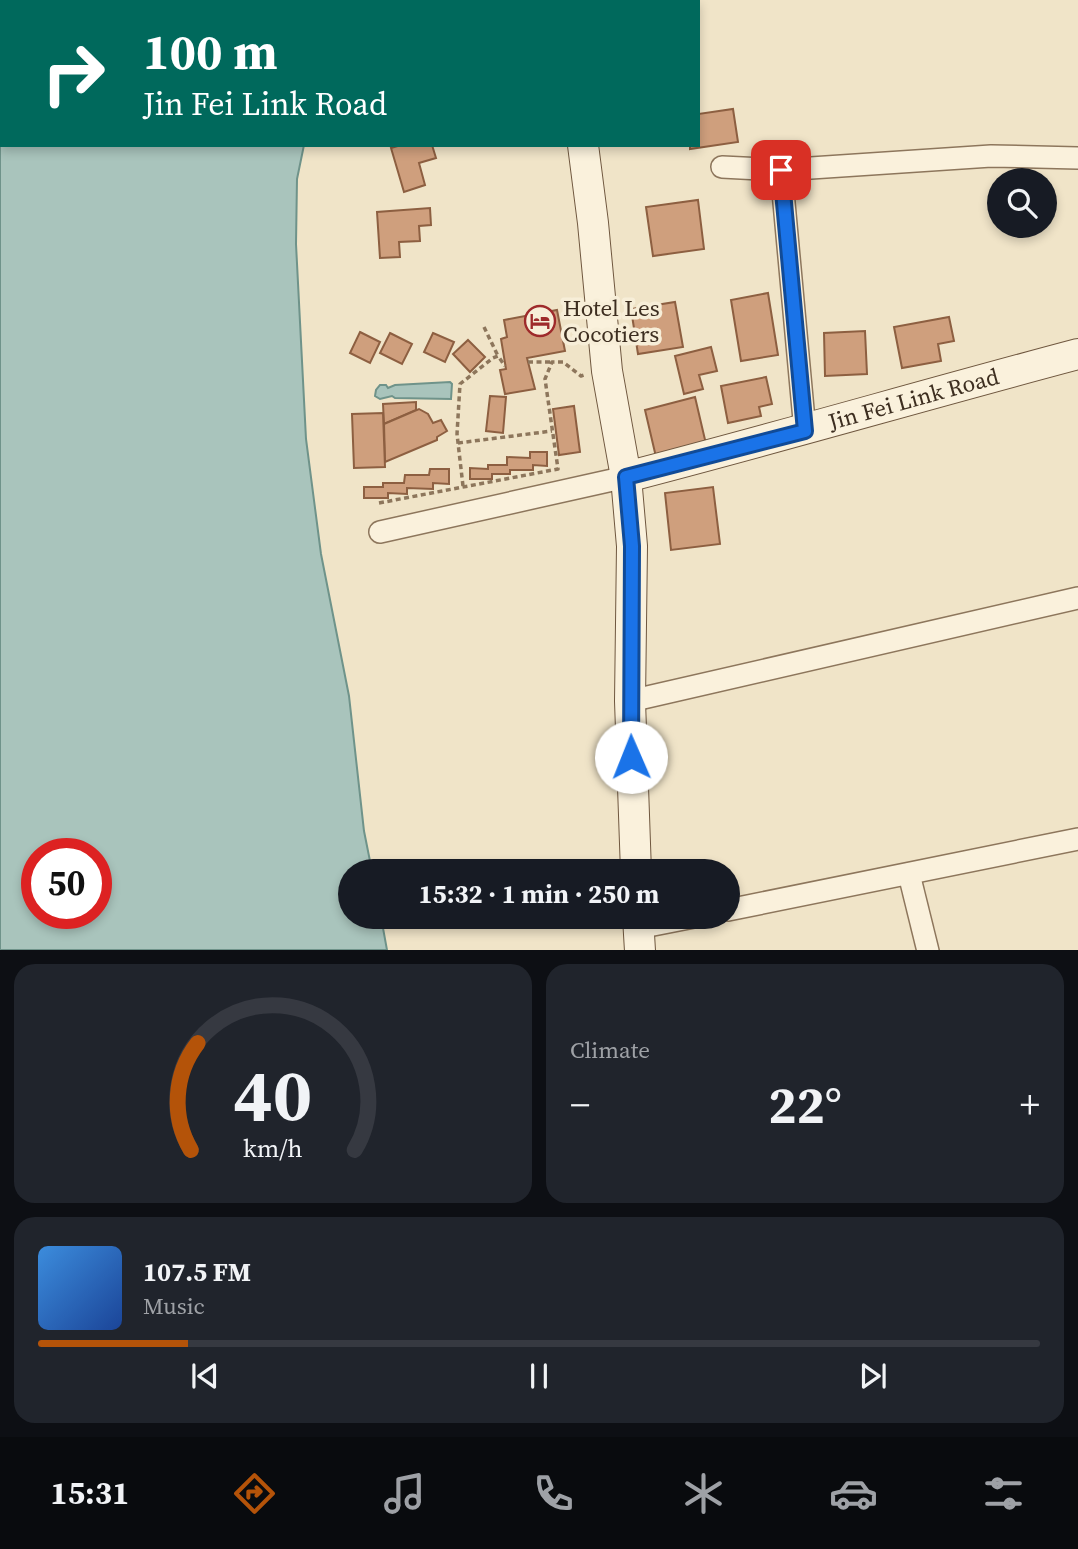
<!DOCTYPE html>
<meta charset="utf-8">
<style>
body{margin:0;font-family:"Source Serif 4",serif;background:#20242c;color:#f1f3f6;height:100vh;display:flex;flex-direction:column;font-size:26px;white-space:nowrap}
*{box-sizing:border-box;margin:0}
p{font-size:23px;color:#9ea1a6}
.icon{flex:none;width:38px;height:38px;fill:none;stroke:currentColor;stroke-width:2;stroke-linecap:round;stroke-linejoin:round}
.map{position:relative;height:950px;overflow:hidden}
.sheet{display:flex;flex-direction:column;gap:14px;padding:14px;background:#0d0f14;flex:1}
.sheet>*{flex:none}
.top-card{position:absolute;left:0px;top:0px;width:700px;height:147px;box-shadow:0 4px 10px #0003;background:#00695c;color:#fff;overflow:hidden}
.tools{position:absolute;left:987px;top:168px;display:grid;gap:14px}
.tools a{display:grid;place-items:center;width:70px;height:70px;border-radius:50%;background:#171b24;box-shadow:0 4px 10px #0003;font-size:35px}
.speed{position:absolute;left:21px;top:838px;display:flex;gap:14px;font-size:35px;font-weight:700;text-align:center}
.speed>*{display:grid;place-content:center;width:91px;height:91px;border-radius:50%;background:#171b24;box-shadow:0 4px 10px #0003;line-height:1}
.speed .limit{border:10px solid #d22;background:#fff;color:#111}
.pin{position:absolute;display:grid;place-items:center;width:60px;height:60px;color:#fff;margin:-30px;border-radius:14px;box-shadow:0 4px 10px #0006}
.me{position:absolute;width:77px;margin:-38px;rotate:359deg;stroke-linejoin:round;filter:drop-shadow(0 0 5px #0008)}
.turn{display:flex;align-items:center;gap:24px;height:147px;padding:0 28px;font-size:32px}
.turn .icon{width:91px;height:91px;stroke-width:2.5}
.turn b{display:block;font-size:49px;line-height:60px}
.big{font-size:52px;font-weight:700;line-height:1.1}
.sheet .card{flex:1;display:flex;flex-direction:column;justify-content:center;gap:10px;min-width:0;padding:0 24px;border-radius:21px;background:#20242c}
.sheet .dial{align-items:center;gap:0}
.dial svg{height:182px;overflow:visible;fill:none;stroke:#363941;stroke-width:7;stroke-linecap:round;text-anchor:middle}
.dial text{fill:#f1f3f6;stroke:none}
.song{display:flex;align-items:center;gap:21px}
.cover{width:84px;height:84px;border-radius:10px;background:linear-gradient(135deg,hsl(210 70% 55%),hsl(220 70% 35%))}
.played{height:7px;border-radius:4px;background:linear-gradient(90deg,#b45309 15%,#363941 15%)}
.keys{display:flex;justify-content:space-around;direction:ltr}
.heat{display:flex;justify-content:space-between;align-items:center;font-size:38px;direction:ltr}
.sheet .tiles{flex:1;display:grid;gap:14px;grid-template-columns:1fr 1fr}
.card:last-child{grid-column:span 2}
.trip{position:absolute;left:338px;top:859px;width:402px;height:70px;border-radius:35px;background:#171b24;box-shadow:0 4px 10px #0003;font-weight:700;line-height:70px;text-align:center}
.tabs{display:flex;height:112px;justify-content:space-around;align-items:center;background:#090b0e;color:#9ea1a6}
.tabs .icon{width:49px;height:49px}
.tabs .selected{color:#b45309}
.tabs b{font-size:32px;color:#f1f3f6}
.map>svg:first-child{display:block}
</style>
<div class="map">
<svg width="1078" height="951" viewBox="0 0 1078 951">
<rect width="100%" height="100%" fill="#f0e4c8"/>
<g fill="#a9c4bc" stroke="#6f938a" stroke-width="2" fill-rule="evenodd">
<path d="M0,0H338L2,2V145H304L297,179L296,244L306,439L321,554L349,696L364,831L372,871L350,872V917H381L387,950H0ZM37,854H96V914H37Z"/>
<path d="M450,382L452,384L451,399L395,398L392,396L380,399L375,396L376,390L380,385H386L388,388L395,385Z"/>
</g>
<g fill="#cf9f7d" stroke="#8d5f41" stroke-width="2">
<path d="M733,109L738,142L690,149V145H698V114Z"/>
<path d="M401,145H432L436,158L419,163L425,185L404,192L391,148Z"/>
<path d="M698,200L704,249L653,256L646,207Z"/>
<path d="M430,208L431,225L419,226L420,241L399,242L400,257L380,258L377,212Z"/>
<path d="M768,293L778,355L741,361L731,300Z"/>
<path d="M675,302L683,347L638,354L631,309Z"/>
<path d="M557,310L565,351L527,358L535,389L505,394L500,370L506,369L501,339L507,337L504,320Z"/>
<path d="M949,317L954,341L938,344L941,361L902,368L894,327Z"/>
<path d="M865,331L867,374L825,376L824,333Z"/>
<path d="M360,332L380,342L370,363L350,353Z"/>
<path d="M390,333L412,344L402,364L380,353Z"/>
<path d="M433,333L454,342L445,362L424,352Z"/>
<path d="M468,340L485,357L470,372L453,354Z"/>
<path d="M711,347L717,371L699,375L703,389L684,394L675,356Z"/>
<path d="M766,377L772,404L759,407L761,416L728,423L721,386Z"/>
<path d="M490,396L506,397L503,433L486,431Z"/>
<path d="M695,397L706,444L656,457L645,410Z"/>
<path d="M416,402V410L384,424L383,404Z"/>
<path d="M574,406L580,452L559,455L553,409Z"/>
<path d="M419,409L428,414L433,423L441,420L447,431L437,437V440L385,462L384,424Z"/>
<path d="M383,413L385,467L354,468L352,414Z"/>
<path d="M530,452H547V466L533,465V470H510V474H492V479H470V468L488,469V465H507V457L530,458Z"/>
<path d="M430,469H449V484L433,483V489L407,488V494L388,493V498H364V487H383V483H404L405,475H429Z"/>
<path d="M713,487L720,544L671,550L665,493Z"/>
</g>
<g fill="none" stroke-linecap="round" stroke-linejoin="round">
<g stroke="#8d765c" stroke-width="24">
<g id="street">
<path d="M722,167L781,170L991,156L1078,158"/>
<path d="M781,170L805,431"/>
<path d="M380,532L626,477"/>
<path d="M630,701L1078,598"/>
<path d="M909,874L928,951"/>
<path d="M728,910L1078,839"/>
<path d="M638,928L694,917"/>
</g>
</g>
<g stroke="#6f573f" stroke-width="32">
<g id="secondary">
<path d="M564,0V2"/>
<path d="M583,145L593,223L607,371L626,477L632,546L630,701L636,872"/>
<path id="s1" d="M626,477C777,438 927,394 1078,354"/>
<path d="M638,917L640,951"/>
</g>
</g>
<g stroke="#8d765c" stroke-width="3.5" stroke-dasharray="5 3.5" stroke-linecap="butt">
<path d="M484,327L498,356"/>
<path d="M528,362H552"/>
<path d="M458,443L552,431"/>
<path d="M463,486L457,434L460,384L493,358L498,356L505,366"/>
<path d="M379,503L558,469L545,379L552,362H563L581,376L584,375"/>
</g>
<use href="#street" stroke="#faf1dc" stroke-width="21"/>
<use href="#secondary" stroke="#faf1dc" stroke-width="30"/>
</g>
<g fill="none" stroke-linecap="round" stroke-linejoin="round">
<g stroke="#114b97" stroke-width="18">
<path id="route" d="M631,757L632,546L626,477L805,431L781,170"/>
</g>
<use href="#route" stroke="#1a73e8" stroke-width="12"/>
</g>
<defs>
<g id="hotel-ring" transform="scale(1.575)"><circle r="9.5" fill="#f7eed8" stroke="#9e2a2b" stroke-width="1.5"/><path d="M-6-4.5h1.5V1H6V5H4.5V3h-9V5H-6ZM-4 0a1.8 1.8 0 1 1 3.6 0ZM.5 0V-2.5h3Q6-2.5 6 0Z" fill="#9e2a2b"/></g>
</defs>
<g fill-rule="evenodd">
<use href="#hotel-ring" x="540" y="321"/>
</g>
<g text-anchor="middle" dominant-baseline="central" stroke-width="7" stroke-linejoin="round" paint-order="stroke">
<g font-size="23" fill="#3d2e20" stroke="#f7eed8" text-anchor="start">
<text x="563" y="308">Hotel Les<tspan x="563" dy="26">Cocotiers</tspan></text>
</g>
<g font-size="23" fill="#3d2e20" stroke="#f7eed8">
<text stroke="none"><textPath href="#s1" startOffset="298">Jin Fei Link Road</textPath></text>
</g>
</g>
</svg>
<div class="tools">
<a><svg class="icon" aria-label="search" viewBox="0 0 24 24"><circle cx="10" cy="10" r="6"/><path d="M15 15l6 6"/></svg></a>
</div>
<div class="speed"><div class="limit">50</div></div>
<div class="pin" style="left:781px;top:170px;background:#d93025"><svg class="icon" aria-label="arrive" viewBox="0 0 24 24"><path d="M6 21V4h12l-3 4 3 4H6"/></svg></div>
<svg class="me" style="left:631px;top:757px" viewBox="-20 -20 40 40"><circle r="19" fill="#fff"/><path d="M0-13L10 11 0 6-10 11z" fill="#1a73e8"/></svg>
<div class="trip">15:32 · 1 min · 250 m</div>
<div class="top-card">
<div class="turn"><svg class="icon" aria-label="right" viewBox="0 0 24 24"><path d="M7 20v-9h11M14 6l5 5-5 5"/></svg><div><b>100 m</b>Jin Fei Link Road</div></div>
</div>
</div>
<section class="sheet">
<div class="tiles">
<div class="card dial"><svg viewBox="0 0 100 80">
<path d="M14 69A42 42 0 1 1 86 69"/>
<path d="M14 69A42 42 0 0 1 17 22" stroke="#b45309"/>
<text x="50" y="56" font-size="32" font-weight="700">40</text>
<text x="50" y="72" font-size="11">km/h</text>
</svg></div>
<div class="card"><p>Climate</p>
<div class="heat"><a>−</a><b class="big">22°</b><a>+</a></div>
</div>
<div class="card">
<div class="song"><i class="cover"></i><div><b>107.5 FM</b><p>Music</p></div></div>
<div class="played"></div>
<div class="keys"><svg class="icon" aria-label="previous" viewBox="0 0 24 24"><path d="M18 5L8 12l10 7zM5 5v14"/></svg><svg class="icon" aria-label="pause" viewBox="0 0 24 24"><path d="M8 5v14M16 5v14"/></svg><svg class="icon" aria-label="next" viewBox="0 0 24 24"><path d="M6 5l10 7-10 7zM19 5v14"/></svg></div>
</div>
</div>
</section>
<nav class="tabs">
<b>15:31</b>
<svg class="icon selected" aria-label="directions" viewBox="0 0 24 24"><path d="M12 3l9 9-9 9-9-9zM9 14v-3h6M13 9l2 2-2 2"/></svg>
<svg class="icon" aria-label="music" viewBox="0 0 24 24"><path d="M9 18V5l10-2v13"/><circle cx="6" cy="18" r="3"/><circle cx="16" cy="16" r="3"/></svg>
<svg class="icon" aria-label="phone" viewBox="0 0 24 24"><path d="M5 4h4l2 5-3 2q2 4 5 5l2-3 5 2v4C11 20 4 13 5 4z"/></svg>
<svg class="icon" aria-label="climate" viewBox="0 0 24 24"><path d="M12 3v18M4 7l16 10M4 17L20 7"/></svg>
<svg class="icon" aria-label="car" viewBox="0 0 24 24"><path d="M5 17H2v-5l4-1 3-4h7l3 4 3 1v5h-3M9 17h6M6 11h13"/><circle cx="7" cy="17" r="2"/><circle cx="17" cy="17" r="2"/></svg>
<svg class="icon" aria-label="filters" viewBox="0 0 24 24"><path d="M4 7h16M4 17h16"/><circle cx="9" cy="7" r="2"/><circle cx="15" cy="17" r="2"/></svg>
</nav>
